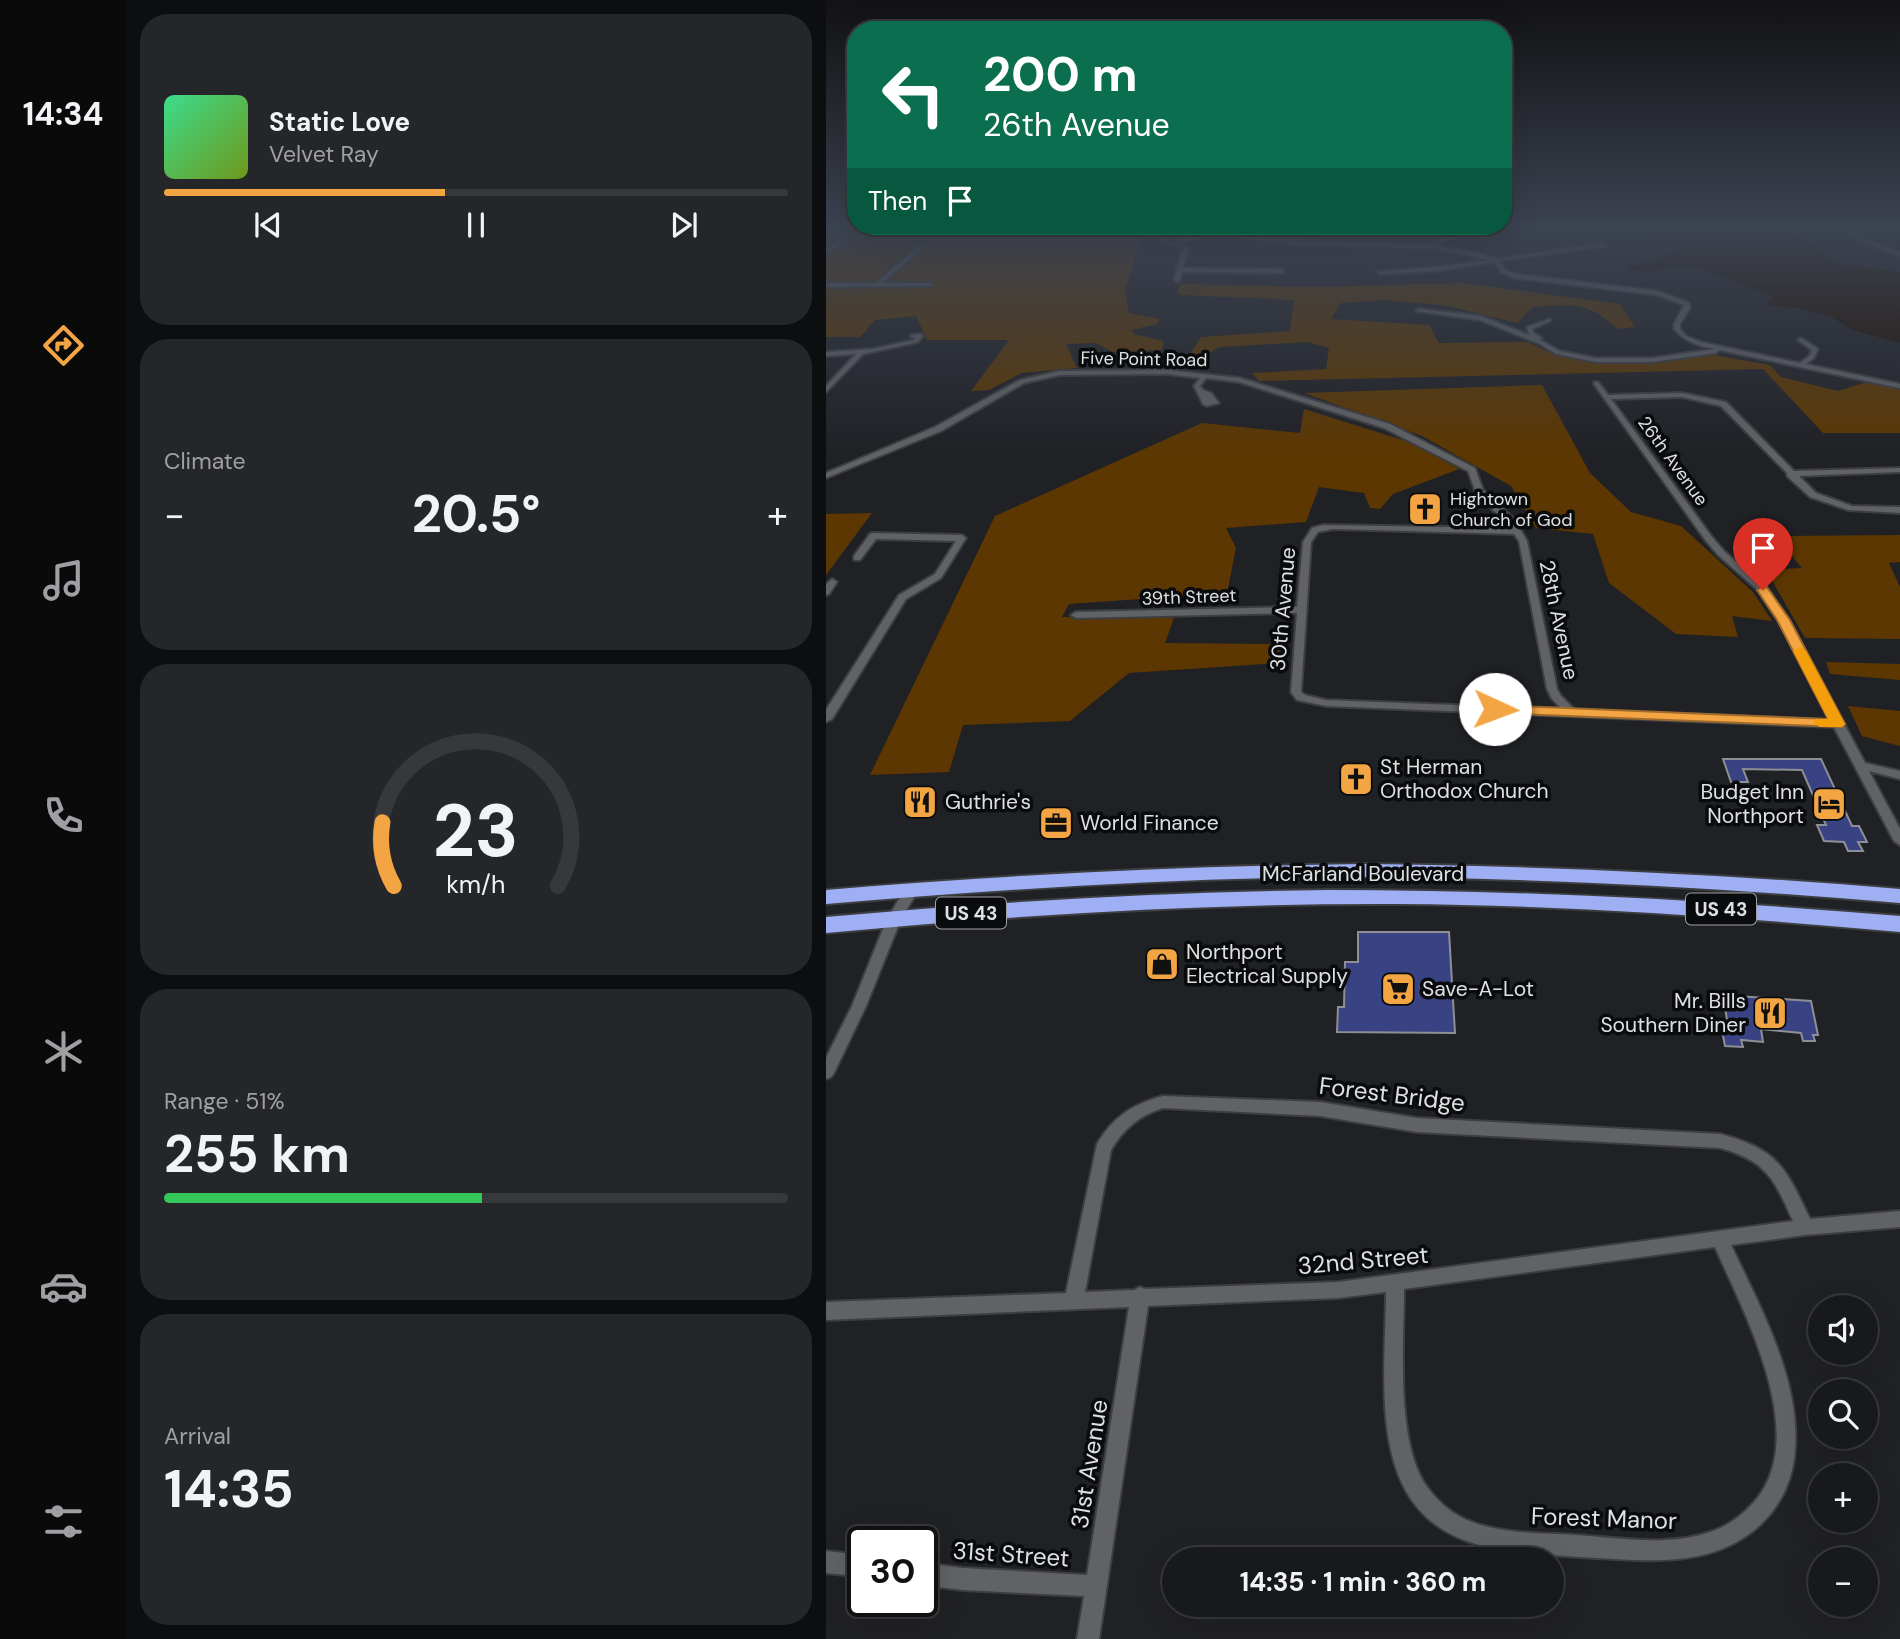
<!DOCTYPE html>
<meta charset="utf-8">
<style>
body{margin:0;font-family:"DM Sans",sans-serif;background:#252629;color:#f1f3f6;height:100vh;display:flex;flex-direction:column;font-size:26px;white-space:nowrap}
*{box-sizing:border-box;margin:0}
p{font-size:23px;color:#9fa0a3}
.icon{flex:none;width:38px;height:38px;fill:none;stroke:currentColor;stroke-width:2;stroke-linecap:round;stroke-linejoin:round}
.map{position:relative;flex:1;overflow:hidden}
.side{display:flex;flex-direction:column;gap:14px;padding:14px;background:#0d0e0f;width:700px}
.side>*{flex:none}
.hud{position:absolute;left:21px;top:21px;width:665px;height:214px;border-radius:28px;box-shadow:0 7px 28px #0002,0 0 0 2px #36383b;background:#0b6e4f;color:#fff;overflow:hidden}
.controls{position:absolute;left:982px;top:1295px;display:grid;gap:14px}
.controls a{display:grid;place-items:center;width:70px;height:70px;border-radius:50%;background:#18191c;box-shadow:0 7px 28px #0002,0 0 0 2px #36383b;font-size:35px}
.speed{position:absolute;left:21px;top:1526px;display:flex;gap:14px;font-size:35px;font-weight:700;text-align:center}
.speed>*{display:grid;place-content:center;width:91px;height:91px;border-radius:50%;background:#18191c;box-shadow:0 7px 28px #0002,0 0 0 2px #36383b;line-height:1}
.speed .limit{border:4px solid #111;border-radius:10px;background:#fff;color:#111}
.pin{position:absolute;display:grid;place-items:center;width:60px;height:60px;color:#fff;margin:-72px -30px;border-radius:50% 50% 50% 0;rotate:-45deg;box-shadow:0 0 7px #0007}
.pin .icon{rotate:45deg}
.me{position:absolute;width:77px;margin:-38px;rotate:92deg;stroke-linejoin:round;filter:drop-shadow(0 0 5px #0008)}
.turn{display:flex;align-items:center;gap:24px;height:147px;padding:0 21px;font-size:32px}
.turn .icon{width:91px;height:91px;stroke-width:2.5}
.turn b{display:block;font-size:49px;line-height:60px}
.then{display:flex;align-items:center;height:66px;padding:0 21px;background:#0003;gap:14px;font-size:26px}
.big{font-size:52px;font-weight:700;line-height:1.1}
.side .tile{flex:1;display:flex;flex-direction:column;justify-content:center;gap:10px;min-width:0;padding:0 24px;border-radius:28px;background:#252629}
.side .dial{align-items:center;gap:0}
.dial svg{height:182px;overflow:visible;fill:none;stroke:#36383b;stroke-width:7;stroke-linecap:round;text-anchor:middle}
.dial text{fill:#f1f3f6;stroke:none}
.song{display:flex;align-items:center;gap:21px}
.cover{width:84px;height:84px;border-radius:10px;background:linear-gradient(135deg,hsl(150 70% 55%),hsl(80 70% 35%))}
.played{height:7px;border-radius:4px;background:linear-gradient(90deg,#f3a443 45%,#36383b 45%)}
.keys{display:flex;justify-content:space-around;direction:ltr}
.heat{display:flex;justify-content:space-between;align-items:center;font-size:38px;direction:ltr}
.charge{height:10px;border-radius:5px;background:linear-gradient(90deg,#34c759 51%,#36383b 0)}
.trip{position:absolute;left:336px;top:1547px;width:402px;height:70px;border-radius:35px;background:#18191c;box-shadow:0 7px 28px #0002,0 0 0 2px #36383b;font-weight:700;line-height:70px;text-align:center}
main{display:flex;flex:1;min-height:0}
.tabs{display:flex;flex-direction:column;width:126px;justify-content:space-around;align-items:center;background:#0a0a0b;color:#9fa0a3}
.tabs .icon{width:49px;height:49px}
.tabs .selected{color:#f3a443}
.tabs b{font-size:32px;color:#f1f3f6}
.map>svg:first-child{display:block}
</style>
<main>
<nav class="tabs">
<b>14:34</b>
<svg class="icon selected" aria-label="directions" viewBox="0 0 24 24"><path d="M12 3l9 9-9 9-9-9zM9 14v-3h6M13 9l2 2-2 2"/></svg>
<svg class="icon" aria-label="music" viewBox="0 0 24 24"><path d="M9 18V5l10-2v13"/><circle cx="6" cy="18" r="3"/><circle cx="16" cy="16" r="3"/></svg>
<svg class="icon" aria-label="phone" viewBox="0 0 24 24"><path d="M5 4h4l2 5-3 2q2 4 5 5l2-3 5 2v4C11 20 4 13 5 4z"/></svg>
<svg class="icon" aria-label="climate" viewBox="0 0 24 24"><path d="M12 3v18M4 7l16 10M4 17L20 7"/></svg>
<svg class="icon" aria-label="car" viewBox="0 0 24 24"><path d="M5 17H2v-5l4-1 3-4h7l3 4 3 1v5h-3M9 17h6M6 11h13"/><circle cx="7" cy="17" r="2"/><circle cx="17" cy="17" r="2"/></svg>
<svg class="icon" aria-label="filters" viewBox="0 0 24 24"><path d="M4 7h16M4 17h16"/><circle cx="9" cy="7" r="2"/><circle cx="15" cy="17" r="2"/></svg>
</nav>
<section class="side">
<div class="tile">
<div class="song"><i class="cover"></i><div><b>Static Love</b><p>Velvet Ray</p></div></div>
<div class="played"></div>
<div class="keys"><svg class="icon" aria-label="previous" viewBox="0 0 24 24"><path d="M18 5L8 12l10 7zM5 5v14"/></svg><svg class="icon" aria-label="pause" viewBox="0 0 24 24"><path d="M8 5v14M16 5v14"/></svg><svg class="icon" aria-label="next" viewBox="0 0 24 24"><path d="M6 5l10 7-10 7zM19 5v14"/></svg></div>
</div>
<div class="tile"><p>Climate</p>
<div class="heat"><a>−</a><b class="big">20.5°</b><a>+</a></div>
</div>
<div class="tile dial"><svg viewBox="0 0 100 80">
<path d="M14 69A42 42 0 1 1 86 69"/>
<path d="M14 69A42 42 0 0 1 9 41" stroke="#f3a443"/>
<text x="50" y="56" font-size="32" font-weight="700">23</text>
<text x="50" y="72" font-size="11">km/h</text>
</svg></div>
<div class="tile"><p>Range · 51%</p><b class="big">255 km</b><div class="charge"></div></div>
<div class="tile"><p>Arrival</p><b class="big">14:35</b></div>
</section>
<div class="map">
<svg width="1074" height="1639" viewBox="0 0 1074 1639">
<rect width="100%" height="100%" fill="#202125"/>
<g fill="#5c3701">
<path d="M109,226C178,226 247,232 316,234L299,291L303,313L334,319L331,324L305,330L308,334L338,341L336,350L287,352L269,343L240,344L251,368L196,373L163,390L145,391L183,340H101L90,316L49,320L34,337H0V231L110,235L121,228Z"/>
<path d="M636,283L794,304L809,327L792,329C762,301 745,304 707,307L691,323L622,306L559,300L515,303L505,319L603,325L613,343L702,342L730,356L788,363L841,361L882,354L944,365L955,377L1012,391L1041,382L1074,388V433H997L937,369L433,381L426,373L500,369L503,348L482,342L393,347L379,356L375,368L356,367L375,337L464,331L468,300L356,295L351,292L354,284L494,287Z"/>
<path d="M716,385L764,473L805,512L855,526L927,592L946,621L906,616L912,637L850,634L783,583L767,534L710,528L685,486L596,436L478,393Z"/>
<path d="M478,409L586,443L633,469L567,494L554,509L544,508L538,493L493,487L480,522L400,528L410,548L401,593L243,604L236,617L348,618L339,643L455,644L452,663L303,673L244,721L137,725L123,772L44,775L169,516L376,423L474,433Z"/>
<path d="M46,513L0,575V514Z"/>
<path d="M1074,535V562L1063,563L1074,587V639L979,638L940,570L976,568L949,536Z"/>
<path d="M1000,662L1074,664V680L1004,674Z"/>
<path d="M1022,706L1074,711V746L1036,736Z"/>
</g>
<path fill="#1f0e00" d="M743,226H957L1015,264L1074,272V343L1026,330L1007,318L973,308L938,305L947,300L945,295L907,282L880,269L854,268L819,271L802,269L801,267L834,258L855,247L856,243L820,231L783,227H739Z"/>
<g fill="#394383" stroke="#8e8f94" stroke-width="2">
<path d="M897,759H995L1026,826H1033L1041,842H1032L1037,851H1022L1018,842L998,841L991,825H1000L976,770L917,769L922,782H905Z"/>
<path d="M524,765H537V793L523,792Z"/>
<path d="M106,790L100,814L82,815L88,791Z"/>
<path d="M532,932H623L629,1033L511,1032L512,1007H518L519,962H532Z"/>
<path d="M897,995L985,1001L992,1035H987L989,1041H977L975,1033L935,1029L937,1042L915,1040L917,1047L899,1046L895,1025L902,1026Z"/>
</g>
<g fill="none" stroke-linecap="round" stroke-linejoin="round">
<g stroke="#3d3e41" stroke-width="4">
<g id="minor">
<path d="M53,226H59V228L54,229Z"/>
<path d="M364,226H374L450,240L460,226H465L455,240L601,245L646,226H653L608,246L646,252L672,259L778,243L780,246L674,261L679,270L689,274L832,291L863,303L864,308L854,324V329L860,336L875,342L974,363L983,356L986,350L973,341L972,340L975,338L992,349L988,358L980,364L1074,384V388L893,350L890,353L826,362H770L730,354L714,344L654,320L590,311L593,309L655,316L703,335L701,327L724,319V321L706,329L708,333L716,338L714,340L734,351L770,358H826L889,349C872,346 859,342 848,329V324L858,305L831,295L688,278L675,272L669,262L610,271L554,274L551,272L610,267L664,260L620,250L594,248L451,244L388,232L354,244L363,247L357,268L455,269L458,271L455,273L356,272L354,280L351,282L348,280L357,248L333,240L336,238L348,242L383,231Z"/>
<path d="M597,226H603L588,235L556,233L587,231Z"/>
<path d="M1014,226H1020L1041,240L1074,252V256L1037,242Z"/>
<path d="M10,242L15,243L0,254V249Z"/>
<path d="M94,245L99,246L56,283H104L106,286L0,287V283H50Z"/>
<path d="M94,334L97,336L92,342L37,354L0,392V386L30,354L0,356V352L46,349L88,340L89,338L85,337V335Z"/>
<path d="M341,370L414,378L564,424L649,468L657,490L689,520L701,541L731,689L735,696L749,710L1005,720L952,619L934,592L892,555L880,541L768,384V382H772L782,395L856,393L900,402L968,471L1074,468V472L973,476L990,493L1026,506L1074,507V513L1022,510L984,497L961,476V473L895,406L856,397L785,399L886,537L898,551L940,588L962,619L1039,763L1074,771V779L1043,771L1074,829V845L1068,841L1008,727L500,706L471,700L465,692L471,613L250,618L245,615L250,612L471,607L477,542L486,528L497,525L685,528L650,493L642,471L558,428L413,382L380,378L374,386L377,390L385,393L393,403L381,406L377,404L368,386L374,378L341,374L234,375L198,383L115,431L0,478V473L109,427L194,380L234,371ZM507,529L688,534L693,541L721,689L726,699L736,709L500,700L479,695L475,692L485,542L492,532Z"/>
<path d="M47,533L136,535L140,538L115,578L80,599L6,719L0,722V710L73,595L109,574L130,541L50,539L34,560H28V556L44,534Z"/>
<path d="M6,579L11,582L3,594L0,595V584Z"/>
<path d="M86,884L91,886L93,889L75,919L40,1006L8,1073L5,1077L0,1079V1058L26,1006L61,919L81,886Z"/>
<path d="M337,1096L494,1102L591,1118L894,1134C953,1150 959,1167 984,1219L1074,1211V1227L979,1235L905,1245C936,1311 983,1395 966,1470C961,1491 950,1510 934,1525C884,1571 816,1560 753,1557C695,1553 622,1554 585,1499C548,1444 560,1355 560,1292L512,1298L322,1306L273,1639H251L258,1596L137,1590L96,1585V1563L137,1568L261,1575L303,1307L0,1320V1302L240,1293L271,1144C287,1117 307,1104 337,1096ZM337,1108L494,1116L591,1132L894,1148C941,1161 948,1179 967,1221L512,1282L319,1289L314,1287L308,1290L259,1292L285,1150C297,1129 314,1115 337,1108ZM889,1247C916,1308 971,1411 943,1478C934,1501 910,1523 887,1531C844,1547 795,1538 750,1535C716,1533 678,1534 646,1522C628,1516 612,1502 601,1487C569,1442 578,1343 578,1289Z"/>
<path d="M0,1551L37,1555V1577L0,1573Z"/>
</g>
</g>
<g stroke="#3d3e41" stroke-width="4">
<g id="highway">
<path d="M537,864C717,866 895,874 1074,889V903C896,888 718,878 540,877C359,877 180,889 0,904V890C179,875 357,866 537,864Z"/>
<path d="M502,890C693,890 883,900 1074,916V932C907,917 740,905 572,904C381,903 190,915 0,933V917C167,902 334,892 502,890Z"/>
</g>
</g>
<use href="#minor" fill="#616266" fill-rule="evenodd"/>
<use href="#highway" fill="#9faff4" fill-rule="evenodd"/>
</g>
<linearGradient id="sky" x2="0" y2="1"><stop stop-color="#121214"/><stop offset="0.5" stop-color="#3c4351"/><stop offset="1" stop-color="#3c4351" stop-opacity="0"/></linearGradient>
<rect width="1074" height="456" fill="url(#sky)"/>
<path fill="#f3a443" stroke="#9e6b2c" stroke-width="2" d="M937,586L941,587L964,620L1019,724L1016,727L669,713L662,709L669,705L1002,719L951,620L931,590Z"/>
<path fill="#f59e0b" d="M974,647L980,651L1019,724L1016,727H994L987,723L989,719H1002L967,651Z"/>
<defs>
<g id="church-square" transform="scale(1.75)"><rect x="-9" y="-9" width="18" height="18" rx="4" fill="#f3a443" stroke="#0a0b0c"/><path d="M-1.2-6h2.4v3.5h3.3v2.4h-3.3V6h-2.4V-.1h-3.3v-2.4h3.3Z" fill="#111"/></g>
<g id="restaurant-square" transform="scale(1.75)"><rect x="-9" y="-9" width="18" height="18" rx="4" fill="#f3a443" stroke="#0a0b0c"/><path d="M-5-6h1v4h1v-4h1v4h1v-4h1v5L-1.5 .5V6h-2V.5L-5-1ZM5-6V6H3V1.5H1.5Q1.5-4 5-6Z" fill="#111"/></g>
<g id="hotel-square" transform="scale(1.75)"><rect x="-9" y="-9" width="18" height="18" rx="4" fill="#f3a443" stroke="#0a0b0c"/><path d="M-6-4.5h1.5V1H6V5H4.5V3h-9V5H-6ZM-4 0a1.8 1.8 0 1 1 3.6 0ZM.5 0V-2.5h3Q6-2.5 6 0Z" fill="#111"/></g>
<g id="office-square" transform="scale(1.75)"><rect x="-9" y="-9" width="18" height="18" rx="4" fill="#f3a443" stroke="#0a0b0c"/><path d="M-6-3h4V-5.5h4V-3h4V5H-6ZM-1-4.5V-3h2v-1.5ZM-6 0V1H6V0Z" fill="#111"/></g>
<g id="shop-square" transform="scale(1.75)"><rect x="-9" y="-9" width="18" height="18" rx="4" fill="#f3a443" stroke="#0a0b0c"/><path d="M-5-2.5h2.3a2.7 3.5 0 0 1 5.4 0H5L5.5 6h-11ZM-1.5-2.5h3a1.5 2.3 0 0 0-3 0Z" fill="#111"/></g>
<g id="supermarket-square" transform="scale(1.75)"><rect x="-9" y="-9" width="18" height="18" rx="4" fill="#f3a443" stroke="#0a0b0c"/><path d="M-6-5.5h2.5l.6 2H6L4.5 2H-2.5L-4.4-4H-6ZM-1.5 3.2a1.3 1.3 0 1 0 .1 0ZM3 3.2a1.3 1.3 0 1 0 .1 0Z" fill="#111"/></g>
</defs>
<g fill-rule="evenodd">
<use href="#church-square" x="599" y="509"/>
<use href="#church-square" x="530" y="779"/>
<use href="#restaurant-square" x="94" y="802"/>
<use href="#hotel-square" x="1003" y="804"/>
<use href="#office-square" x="230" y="823"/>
<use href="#shop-square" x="336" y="964"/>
<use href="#supermarket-square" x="572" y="989"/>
<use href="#restaurant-square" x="944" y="1013"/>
</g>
<g text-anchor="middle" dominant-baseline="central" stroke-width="7" stroke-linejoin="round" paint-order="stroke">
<g font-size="18" fill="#dfe0e2" stroke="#0a0b0c">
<text transform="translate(318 359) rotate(1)">Five Point Road</text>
<text transform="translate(847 461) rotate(54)">26th Avenue</text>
<text transform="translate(363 597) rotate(-2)">39th Street</text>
</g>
<g font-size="18" fill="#dfe0e2" stroke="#0a0b0c" text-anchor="start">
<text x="624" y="499">Hightown<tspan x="624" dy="21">Church of God</tspan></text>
</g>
<g fill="#0a0b0c" stroke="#9fa0a2" stroke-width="2">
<rect x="860" y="893.5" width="70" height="31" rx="5"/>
<rect x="110" y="897.5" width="70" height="31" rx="5"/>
</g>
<g font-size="19" font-weight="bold" fill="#dfe0e2">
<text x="895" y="909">US 43</text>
<text x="145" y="913">US 43</text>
</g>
<g font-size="21" fill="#dfe0e2" stroke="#0a0b0c">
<text transform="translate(457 609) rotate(-85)">30th Avenue</text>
<text transform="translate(733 620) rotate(78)">28th Avenue</text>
<text x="537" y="874">McFarland Boulevard</text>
</g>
<g font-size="21" fill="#dfe0e2" stroke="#0a0b0c" text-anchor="start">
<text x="554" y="767">St Herman<tspan x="554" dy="24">Orthodox Church</tspan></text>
<text x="978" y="792" text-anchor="end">Budget Inn<tspan x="978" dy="24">Northport</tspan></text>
<text x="119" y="802">Guthrie's</text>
<text x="254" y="823">World Finance</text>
<text x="360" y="952">Northport<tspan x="360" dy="24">Electrical Supply</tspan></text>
<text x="596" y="989">Save-A-Lot</text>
<text x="920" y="1001" text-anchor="end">Mr. Bills<tspan x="920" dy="24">Southern Diner</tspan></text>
</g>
<g font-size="24" fill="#dfe0e2" stroke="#0a0b0c">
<text transform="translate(566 1094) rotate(7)">Forest Bridge</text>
<text transform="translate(537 1260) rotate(-5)">32nd Street</text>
<text transform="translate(263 1464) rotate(-81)">31st Avenue</text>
<text transform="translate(778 1518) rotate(2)">Forest Manor</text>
<text transform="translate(185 1554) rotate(4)">31st Street</text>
</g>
</g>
</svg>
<div class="controls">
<a><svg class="icon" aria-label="sound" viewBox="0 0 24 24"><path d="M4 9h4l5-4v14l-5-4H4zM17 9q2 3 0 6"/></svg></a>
<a><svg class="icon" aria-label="search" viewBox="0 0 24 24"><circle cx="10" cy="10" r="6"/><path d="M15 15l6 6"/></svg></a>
<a>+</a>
<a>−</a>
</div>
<div class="speed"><div class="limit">30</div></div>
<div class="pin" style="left:937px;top:590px;background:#d93025"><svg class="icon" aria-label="arrive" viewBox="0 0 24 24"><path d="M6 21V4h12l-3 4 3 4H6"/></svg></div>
<svg class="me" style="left:669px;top:709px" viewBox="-20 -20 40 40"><circle r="19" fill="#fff"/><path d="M0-13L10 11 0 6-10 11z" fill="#f3a443"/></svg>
<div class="trip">14:35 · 1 min · 360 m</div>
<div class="hud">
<div class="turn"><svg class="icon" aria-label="left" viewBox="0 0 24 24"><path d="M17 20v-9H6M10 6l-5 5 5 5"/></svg><div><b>200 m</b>26th Avenue</div></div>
<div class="then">Then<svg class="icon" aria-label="arrive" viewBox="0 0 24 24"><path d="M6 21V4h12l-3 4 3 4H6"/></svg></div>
</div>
</div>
</main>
